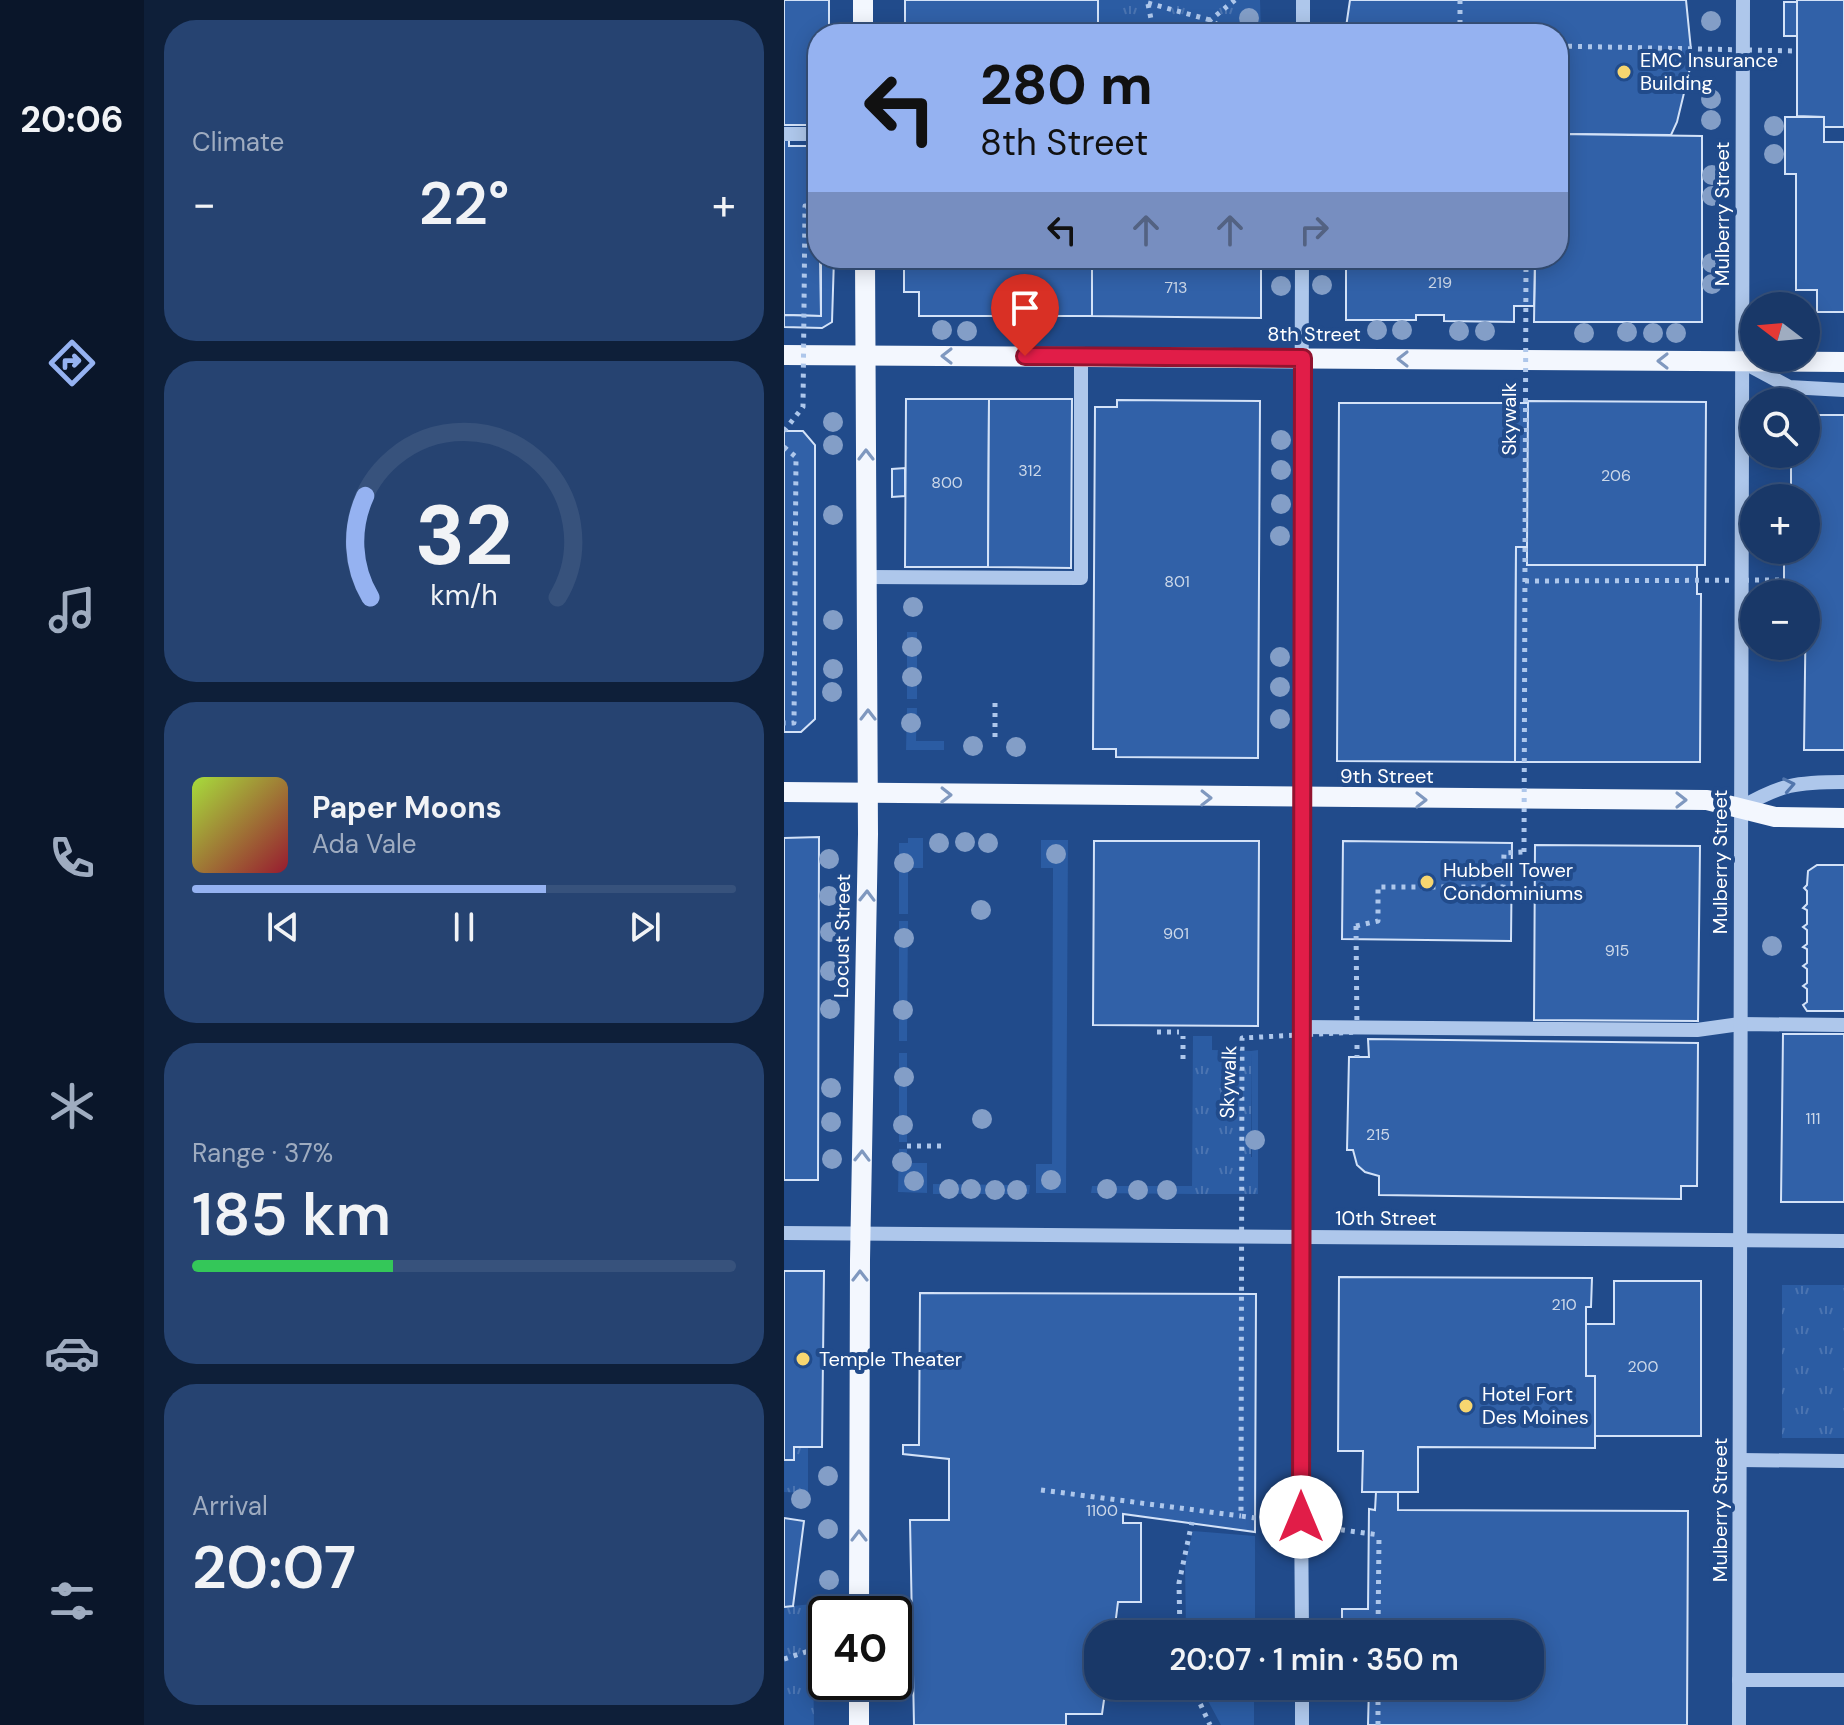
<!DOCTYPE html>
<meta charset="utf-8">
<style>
body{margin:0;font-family:"DM Sans",sans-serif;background:#264371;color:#f1f3f6;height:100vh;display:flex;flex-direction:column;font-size:30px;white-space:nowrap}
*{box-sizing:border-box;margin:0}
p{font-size:26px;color:#9facc0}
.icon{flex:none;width:44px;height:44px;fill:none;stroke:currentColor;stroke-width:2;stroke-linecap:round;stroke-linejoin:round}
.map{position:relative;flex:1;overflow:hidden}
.panel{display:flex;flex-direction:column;gap:20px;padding:20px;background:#0e1f39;width:640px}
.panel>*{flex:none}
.banner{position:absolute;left:24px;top:24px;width:760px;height:244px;border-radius:32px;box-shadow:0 4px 20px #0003,0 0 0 2px #37527c;background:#95b2f1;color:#111;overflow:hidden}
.needle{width:52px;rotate:286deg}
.controls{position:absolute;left:956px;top:292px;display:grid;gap:16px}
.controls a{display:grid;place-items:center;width:80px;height:80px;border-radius:50%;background:#193868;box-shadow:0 4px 20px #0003,0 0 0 2px #37527c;font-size:40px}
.speed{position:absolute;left:24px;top:1596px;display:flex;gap:16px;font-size:40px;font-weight:700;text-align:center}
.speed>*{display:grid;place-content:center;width:104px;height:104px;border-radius:50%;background:#193868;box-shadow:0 4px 20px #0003,0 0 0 2px #37527c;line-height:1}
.speed .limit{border:4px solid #111;border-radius:12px;background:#fff;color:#111}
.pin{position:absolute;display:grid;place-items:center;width:68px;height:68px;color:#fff;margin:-82px -34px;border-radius:50% 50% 50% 0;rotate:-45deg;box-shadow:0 0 8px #0007}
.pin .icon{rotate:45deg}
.me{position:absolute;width:88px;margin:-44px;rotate:0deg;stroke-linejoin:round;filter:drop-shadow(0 0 6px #0008)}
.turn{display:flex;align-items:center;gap:28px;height:168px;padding:0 40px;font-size:36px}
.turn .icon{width:104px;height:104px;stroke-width:2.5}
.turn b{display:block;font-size:56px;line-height:68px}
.lanes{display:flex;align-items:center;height:76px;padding:0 40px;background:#0003;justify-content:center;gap:40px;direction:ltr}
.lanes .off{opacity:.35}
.big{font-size:60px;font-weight:600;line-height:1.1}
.panel .card{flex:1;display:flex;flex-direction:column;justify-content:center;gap:12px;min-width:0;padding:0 28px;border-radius:32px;background:#264371}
.panel .dial{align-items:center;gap:0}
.dial svg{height:208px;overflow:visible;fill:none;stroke:#37527c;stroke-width:7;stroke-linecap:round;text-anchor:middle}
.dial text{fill:#f1f3f6;stroke:none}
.song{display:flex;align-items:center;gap:24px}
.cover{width:96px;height:96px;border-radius:12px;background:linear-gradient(135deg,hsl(80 70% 55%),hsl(350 70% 35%))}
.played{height:8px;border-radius:4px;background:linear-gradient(90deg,#95b2f1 65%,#37527c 65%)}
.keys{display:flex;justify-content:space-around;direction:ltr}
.heat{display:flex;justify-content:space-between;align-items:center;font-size:44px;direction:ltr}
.charge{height:12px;border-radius:6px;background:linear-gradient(90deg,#34c759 37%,#37527c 0)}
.trip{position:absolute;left:300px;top:1620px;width:460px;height:80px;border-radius:32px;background:#193868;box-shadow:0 4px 20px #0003,0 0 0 2px #37527c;font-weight:600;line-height:80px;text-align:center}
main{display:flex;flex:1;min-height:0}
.tab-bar{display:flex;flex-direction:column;width:144px;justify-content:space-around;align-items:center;background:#0a162a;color:#9facc0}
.tab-bar .icon{width:56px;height:56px}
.tab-bar .current{color:#95b2f1}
.tab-bar b{font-size:36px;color:#f1f3f6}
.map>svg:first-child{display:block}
</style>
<main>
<nav class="tab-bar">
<b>20:06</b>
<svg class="icon current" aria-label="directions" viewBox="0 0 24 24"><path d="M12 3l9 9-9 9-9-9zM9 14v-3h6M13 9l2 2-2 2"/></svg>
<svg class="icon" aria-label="music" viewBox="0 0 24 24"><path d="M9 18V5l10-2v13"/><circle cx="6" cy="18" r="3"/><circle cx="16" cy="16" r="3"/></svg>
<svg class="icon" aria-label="phone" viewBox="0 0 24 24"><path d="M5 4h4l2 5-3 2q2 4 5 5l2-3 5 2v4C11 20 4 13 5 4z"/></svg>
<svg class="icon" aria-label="climate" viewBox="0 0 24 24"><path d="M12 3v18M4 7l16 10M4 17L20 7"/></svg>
<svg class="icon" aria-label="car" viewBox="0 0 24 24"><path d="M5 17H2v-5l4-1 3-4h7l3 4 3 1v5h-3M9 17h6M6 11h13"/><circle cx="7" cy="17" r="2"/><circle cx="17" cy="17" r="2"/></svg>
<svg class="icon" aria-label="filters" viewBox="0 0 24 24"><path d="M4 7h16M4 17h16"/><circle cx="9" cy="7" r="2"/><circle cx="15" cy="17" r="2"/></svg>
</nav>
<section class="panel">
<div class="card"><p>Climate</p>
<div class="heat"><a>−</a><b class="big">22°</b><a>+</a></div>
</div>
<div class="card dial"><svg viewBox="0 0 100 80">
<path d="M14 69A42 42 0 1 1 86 69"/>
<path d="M14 69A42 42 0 0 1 12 30" stroke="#95b2f1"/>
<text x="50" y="56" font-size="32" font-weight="700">32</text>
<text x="50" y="72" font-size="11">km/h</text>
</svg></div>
<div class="card">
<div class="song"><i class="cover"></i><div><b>Paper Moons</b><p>Ada Vale</p></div></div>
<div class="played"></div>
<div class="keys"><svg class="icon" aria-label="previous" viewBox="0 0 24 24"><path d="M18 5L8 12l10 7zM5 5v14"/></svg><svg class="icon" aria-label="pause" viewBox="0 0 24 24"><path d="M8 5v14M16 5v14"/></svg><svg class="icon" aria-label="next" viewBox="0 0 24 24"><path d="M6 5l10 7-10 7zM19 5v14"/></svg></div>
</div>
<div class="card"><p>Range · 37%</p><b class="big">185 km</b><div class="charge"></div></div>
<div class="card"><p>Arrival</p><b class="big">20:07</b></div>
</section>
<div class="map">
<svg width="1060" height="1725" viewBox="0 0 1060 1725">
<defs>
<pattern id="park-tufts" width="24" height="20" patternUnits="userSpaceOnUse" patternTransform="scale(2)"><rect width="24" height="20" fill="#2b5ca3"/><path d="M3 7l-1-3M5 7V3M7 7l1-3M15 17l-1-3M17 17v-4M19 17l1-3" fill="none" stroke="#4b74b1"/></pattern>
</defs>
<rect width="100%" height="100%" fill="#214b8b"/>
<g fill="#2b5ca3">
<rect x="123" y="632" width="10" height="67"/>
<path d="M123,708H133L132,741H160V750H122Z"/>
<path d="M124,838H139V868H124V914H115V843H124Z"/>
<path d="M257,840H284L282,1193H252V1164H268L269,868H257Z"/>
<path d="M115,921H124L123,1041H115Z"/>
<path d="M474,1050V1157H468L467,1051Z"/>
<rect x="115" y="1053" width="8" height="89"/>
<path d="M115,1149H123V1163H143V1193L114,1192Z"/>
<path d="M149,1184L246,1185L245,1194H149Z"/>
<path d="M308,1186H408V1194L307,1193Z"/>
<path d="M409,1531L471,1536V1634H402L401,1562Z"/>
<path d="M416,1686H470V1725H437Z"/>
</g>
<g fill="url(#park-tufts)">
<path d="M314,0H476L477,34H314Z"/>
<path d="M409,1036H428V1050L467,1051V1157H474V1194H408Z"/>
<rect x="998" y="1285" width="62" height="153"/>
<path d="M10,1447H24V1493L0,1492V1460L10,1459Z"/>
<path d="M28,1604L30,1725H0V1607Z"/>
</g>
<g fill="#3161a8" stroke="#d3e2f8" stroke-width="2">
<path d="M0,0H45V34H34V125H0Z"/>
<rect x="121" y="0" width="193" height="34"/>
<path d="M566,0H902L908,60L893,122L887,135L774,134V34H561Z"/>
<path d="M1013,0H1060V127H1040V117L1013,116Z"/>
<rect x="1000" y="2" width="13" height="34"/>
<path d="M1001,117H1040V142H1060V312H1033V290H1012V174H1001Z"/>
<path d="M774,134L918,136V322H750L751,258H774Z"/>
<path d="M0,139H5V146H34L37,316L0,315Z"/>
<path d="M37,258H50L48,322L38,328L0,327V315L37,316Z"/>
<path d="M120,258H308V316H135V292H120Z"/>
<path d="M308,258H477V318L308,316Z"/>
<path d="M562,258H751L750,306H730V322L660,321V315H632V320H562Z"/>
<path d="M122,399H205L204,567H121Z"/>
<path d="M205,399H288L287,568L204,567Z"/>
<path d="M333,400L476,401L474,758L332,757V749H309L311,407H333Z"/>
<path d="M743,401L922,402L921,565H743Z"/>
<path d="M555,403H744L743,547H732L731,762L553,761Z"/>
<path d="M1022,415H1060V750H1020L1022,594H1000V550H1022V498H1007V454H1022Z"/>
<path d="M0,431H19L31,445V719L17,732H0Z"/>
<path d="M121,468V496L108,497V469Z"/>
<path d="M732,547H743V565H913V594H917L916,762H731Z"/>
<path d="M35,837L34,1180H0V838Z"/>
<path d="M310,841H475L474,1026L309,1025Z"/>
<path d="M559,841L728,843L727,941L558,939Z"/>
<path d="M751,845L916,846L914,1021L750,1020Z"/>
<path d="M1033,865H1060V1011H1023L1019,1005L1023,1002V989L1019,986L1023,983V969L1019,966L1023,963V949L1019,947L1023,944V930L1019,927L1023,924V910L1019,908L1023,904V891L1020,888L1023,885L1024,871Z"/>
<path d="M999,1034H1060V1202H997Z"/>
<path d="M584,1039L914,1043L913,1186H897V1199L595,1195V1176L581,1172L573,1165L569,1150H563L565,1057H585Z"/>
<path d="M0,1271H40L38,1447H10V1460H0Z"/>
<path d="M555,1277L808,1278L807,1307H802V1376H811V1448L634,1447V1492H578L579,1451H554Z"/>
<path d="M830,1281H917V1436H811V1376H802V1324H830Z"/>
<path d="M136,1293L472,1294L471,1532L339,1514V1523H357V1602H334L330,1634H314V1686H322L318,1714H282V1725H130L126,1520H165V1459L119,1454V1445H135Z"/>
<path d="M592,1492H614V1510L904,1511L903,1725H584L585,1686H746V1634H558V1609H584L585,1509L591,1510Z"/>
<path d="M0,1518L20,1521L9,1606L0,1607Z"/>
</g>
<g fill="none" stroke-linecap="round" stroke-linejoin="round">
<g stroke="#aec7eb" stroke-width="5" stroke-dasharray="4 6" stroke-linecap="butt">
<path d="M676,0V34"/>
<path d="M364,3L426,20L449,34"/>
<path d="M364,4L370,34"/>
<path d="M409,34L451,0"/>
<path d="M0,447L12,457L10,723H0"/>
<path d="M211,703V741"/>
<path d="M572,926L594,921V887H719L720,853L740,852"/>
<path d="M373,1032H395"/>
<path d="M573,1045V1057"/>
<path d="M399,1059V1036"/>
<path d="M123,1146H157"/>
<path d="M257,1490L457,1516"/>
<path d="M396,1634L395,1583L408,1522"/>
<path d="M594,1634L595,1535"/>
<path d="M0,1659L31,1649"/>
<path d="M408,1686L426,1725"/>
<path d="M594,1725V1686"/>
</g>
<g stroke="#aec7eb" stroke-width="14">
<path d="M519,34V0"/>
<path d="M0,134H34"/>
<path d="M959,362L1005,387L1060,390"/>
<path d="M83,577L297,578V357"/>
<path d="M956,808C998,784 1012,782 1060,782"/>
<path d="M516,1027L913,1030L956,1024L1060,1025"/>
<path d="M0,1233L1060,1241"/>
<path d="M956,1460L1060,1461"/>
<path d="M518,1634L515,1237L518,258"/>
<path d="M955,1680H1060"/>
<path d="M518,1725V1686"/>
<path d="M955,1725L959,0"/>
</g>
<g stroke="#f3f7fe" stroke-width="20">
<path d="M79,0V34"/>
<path d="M0,355L1060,362"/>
<path d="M0,792L923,800L991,817L1060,818"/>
<path d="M75,1614L76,1260L84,834L81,258"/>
<path d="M75,1725V1682"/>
</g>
<g stroke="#aec7eb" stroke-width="5" stroke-dasharray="4 6" stroke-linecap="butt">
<path d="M774,46L1013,51"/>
<path d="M0,431L19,407L21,206H34"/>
<path d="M741,581L1000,580"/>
<path d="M740,852L742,258"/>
<path d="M572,926L573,1032L458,1038L457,1516L595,1535"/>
</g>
</g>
<g fill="#839ec7">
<circle cx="465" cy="18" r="10"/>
<circle cx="927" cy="21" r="10"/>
<circle cx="927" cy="99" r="10"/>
<circle cx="927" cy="120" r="10"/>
<circle cx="990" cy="126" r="10"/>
<circle cx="990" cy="154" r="10"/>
<circle cx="928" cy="175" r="10"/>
<circle cx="928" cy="196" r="10"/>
<circle cx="928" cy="263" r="10"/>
<circle cx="928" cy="284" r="10"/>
<circle cx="538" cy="285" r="10"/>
<circle cx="497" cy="286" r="10"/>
<circle cx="158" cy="330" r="10"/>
<circle cx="593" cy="330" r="10"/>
<circle cx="618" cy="330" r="10"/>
<circle cx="183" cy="331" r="10"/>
<circle cx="675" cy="331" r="10"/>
<circle cx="701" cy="331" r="10"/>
<circle cx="843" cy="332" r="10"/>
<circle cx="800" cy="333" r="10"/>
<circle cx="869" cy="333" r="10"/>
<circle cx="892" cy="333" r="10"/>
<circle cx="49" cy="422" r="10"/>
<circle cx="497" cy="440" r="10"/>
<circle cx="49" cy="445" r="10"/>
<circle cx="497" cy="470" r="10"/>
<circle cx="497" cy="504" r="10"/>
<circle cx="49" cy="515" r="10"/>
<circle cx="496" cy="536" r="10"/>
<circle cx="129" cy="607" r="10"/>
<circle cx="49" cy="620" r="10"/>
<circle cx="128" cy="647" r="10"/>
<circle cx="496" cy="657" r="10"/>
<circle cx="49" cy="669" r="10"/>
<circle cx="128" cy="677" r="10"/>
<circle cx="496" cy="687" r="10"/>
<circle cx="48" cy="692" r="10"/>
<circle cx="496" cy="719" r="10"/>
<circle cx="127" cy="723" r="10"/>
<circle cx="189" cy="746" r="10"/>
<circle cx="232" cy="747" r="10"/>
<circle cx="181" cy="842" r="10"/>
<circle cx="155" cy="843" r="10"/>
<circle cx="204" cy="843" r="10"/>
<circle cx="272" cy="854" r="10"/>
<circle cx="45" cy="859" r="10"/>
<circle cx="120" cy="863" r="10"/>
<circle cx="45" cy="896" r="10"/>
<circle cx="197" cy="910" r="10"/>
<circle cx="46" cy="932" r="10"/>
<circle cx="120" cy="938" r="10"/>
<circle cx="988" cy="946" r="10"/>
<circle cx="46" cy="971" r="10"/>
<circle cx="46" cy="1009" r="10"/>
<circle cx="119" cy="1010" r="10"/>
<circle cx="120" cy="1077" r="10"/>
<circle cx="47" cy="1088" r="10"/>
<circle cx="198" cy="1119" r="10"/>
<circle cx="47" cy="1122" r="10"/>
<circle cx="119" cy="1125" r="10"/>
<circle cx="471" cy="1140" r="10"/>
<circle cx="48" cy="1159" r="10"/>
<circle cx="118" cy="1162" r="10"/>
<circle cx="267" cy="1180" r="10"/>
<circle cx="130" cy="1181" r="10"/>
<circle cx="165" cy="1189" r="10"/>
<circle cx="187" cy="1189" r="10"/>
<circle cx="323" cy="1189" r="10"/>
<circle cx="211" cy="1190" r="10"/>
<circle cx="233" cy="1190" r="10"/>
<circle cx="354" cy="1190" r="10"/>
<circle cx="383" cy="1190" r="10"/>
<circle cx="44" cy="1476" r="10"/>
<circle cx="17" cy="1499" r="10"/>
<circle cx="44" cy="1529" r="10"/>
<circle cx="45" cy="1580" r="10"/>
</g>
<defs><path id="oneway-chevron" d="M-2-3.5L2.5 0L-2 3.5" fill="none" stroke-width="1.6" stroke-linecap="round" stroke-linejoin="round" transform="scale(2)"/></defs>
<g stroke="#7f98bf">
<use href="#oneway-chevron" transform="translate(163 356) rotate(-180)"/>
<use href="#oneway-chevron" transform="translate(619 359) rotate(-180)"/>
<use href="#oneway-chevron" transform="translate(879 361) rotate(-180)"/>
<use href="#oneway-chevron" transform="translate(82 455) rotate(-90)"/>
<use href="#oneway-chevron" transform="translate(84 715) rotate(-90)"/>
<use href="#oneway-chevron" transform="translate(162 795) rotate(1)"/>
<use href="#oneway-chevron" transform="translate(422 798) rotate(1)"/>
<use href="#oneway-chevron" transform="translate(637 800)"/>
<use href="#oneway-chevron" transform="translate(897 800)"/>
<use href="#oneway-chevron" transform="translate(83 896) rotate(-89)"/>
<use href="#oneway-chevron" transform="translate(78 1156) rotate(-89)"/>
<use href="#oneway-chevron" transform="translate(76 1276) rotate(-90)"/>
<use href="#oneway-chevron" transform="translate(75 1536) rotate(-90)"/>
</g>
<use stroke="#5276ad" href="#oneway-chevron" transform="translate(1005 785) rotate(-11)"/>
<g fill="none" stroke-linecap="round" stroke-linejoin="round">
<g stroke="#92132f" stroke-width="20">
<path id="route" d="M241,356L519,358L517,1517"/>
</g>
<use href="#route" stroke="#e11d48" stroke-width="14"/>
</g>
<g fill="#f7d670" stroke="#214b8b" stroke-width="3">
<circle cx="840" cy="72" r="8"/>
<circle cx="643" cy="882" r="8"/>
<circle cx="19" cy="1359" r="8"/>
<circle cx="682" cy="1406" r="8"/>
</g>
<g text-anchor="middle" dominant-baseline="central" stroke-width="8" stroke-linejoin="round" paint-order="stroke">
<g font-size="16" fill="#ccd8e9">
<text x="656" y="282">219</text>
<text x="392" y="287">713</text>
<text x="246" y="470">312</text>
<text x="832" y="475">206</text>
<text x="163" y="482">800</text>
<text x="393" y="581">801</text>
<text x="392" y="933">901</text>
<text x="833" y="950">915</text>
<text x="1029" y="1118">111</text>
<text x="594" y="1134">215</text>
<text x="780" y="1304">210</text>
<text x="859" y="1366">200</text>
<text x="318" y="1510">1100</text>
</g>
<g font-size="20" fill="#fff" stroke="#214b8b" text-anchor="start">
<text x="856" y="60">EMC Insurance<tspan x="856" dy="23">Building</tspan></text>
<text x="659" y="870">Hubbell Tower<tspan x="659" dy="23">Condominiums</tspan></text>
<text x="35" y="1359">Temple Theater</text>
<text x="698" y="1394">Hotel Fort<tspan x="698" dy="23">Des Moines</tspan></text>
</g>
<g font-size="20" fill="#fff" stroke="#214b8b">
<text transform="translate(938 214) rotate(-90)">Mulberry Street</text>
<text x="530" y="334">8th Street</text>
<text transform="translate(725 419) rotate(-90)">Skywalk</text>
<text x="603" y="776">9th Street</text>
<text transform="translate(936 862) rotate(-90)">Mulberry Street</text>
<text transform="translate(58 936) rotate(-89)">Locust Street</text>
<text transform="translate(444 1082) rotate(-88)">Skywalk</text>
<text x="602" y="1218">10th Street</text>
<text transform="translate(936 1510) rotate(-90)">Mulberry Street</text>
</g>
</g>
</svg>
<div class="controls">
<a><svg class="needle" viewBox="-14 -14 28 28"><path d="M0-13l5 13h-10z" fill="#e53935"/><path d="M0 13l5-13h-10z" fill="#9facc0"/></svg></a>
<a><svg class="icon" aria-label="search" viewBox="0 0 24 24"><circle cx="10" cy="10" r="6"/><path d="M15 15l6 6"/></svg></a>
<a>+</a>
<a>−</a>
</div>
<div class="speed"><div class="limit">40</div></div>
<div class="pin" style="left:241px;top:356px;background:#d93025"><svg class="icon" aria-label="arrive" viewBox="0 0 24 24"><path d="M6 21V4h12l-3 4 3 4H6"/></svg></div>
<svg class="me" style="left:517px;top:1517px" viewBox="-20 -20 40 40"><circle r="19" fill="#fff"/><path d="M0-13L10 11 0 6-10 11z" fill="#e11d48"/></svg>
<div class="trip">20:07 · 1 min · 350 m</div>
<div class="banner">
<div class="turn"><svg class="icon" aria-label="left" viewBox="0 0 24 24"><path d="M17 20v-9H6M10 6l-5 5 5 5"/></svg><div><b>280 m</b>8th Street</div></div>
<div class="lanes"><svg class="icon" aria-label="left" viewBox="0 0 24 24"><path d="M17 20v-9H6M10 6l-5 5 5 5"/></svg><svg class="icon off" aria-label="ahead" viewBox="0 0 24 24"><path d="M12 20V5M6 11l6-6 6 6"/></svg><svg class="icon off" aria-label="ahead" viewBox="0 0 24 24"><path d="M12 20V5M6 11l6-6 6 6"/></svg><svg class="icon off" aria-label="right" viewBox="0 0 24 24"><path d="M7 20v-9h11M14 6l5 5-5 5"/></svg></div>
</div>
</div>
</main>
